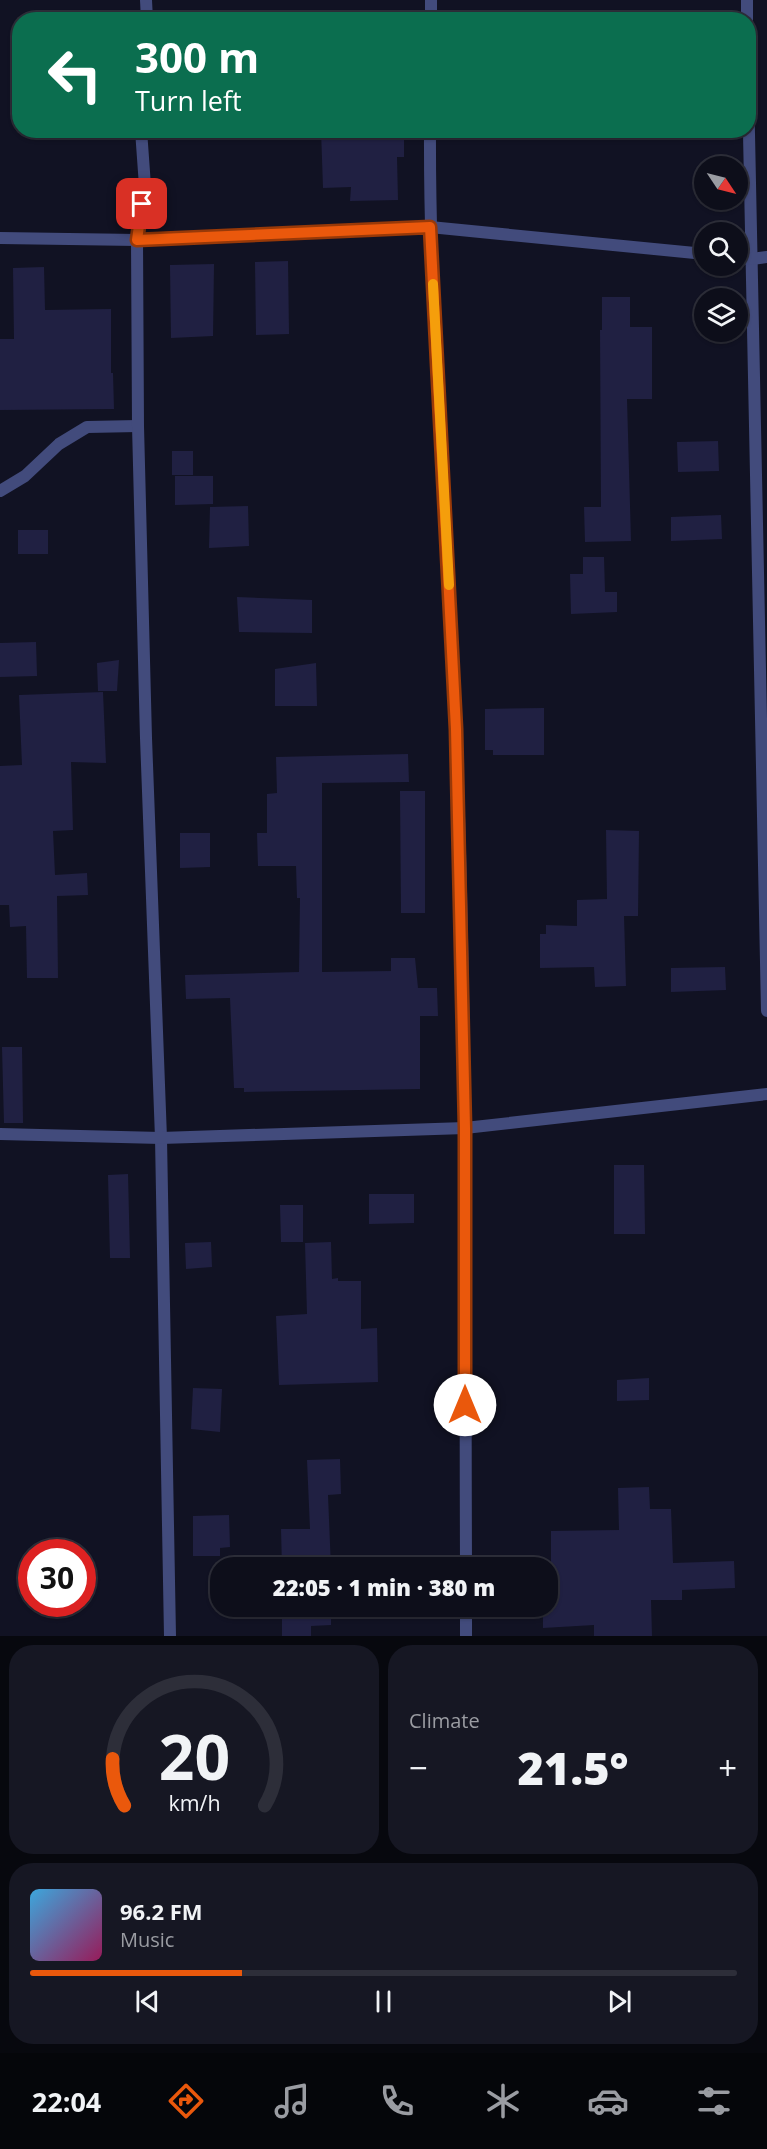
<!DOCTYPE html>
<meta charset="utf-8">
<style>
body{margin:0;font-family:"Open Sans",sans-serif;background:#161723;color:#f1f3f6;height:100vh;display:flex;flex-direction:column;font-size:22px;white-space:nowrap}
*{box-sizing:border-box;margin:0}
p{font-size:20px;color:#9a9ca2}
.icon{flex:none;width:33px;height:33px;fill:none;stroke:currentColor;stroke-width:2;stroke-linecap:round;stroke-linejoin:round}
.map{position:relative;height:1636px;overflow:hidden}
.details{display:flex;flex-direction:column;gap:9px;padding:9px;background:#07080e;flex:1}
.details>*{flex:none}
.guide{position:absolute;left:12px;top:12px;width:744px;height:126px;border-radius:24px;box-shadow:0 2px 4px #0004,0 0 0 2px #2d2e39;background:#0b6e4f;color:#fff;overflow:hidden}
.needle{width:39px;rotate:125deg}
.buttons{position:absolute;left:694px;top:156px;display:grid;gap:12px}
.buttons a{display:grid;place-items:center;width:54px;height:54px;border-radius:50%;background:#0d0e1a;box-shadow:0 2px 4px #0004,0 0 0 2px #2d2e39;font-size:30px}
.speed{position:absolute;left:18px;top:1539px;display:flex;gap:12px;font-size:30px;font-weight:700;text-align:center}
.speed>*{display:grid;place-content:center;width:78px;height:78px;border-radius:50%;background:#0d0e1a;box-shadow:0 2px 4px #0004,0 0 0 2px #2d2e39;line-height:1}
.speed .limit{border:9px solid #d22;background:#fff;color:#111}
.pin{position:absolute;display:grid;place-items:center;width:51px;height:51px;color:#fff;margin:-26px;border-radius:12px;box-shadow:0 3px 9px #0006}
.me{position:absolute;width:66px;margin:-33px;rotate:0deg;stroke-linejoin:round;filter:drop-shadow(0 0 4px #0008)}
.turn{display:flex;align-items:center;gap:21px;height:126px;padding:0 24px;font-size:27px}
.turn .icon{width:78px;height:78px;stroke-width:2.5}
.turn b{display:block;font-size:42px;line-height:51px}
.big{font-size:45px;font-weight:800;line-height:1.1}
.details .widget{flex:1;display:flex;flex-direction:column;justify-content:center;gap:9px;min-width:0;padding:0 21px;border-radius:24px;background:#161723}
.details .dial{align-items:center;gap:0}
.dial svg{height:156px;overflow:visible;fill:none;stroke:#2d2e39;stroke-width:7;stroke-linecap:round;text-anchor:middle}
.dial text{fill:#f1f3f6;stroke:none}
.song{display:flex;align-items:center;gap:18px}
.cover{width:72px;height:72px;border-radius:9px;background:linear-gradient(135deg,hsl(200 70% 55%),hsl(330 70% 35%))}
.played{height:6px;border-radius:3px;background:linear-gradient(90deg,#ea580c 30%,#2d2e39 30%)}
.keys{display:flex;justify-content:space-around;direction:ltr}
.heat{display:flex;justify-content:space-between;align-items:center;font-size:33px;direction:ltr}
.details .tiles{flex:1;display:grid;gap:9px;grid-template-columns:1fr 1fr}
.widget:last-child{grid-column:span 2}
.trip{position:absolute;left:210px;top:1557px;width:348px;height:60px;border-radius:24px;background:#0d0e1a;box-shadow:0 2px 4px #0004,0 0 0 2px #2d2e39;font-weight:800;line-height:60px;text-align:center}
.tabs{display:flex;height:96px;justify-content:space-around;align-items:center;background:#05060a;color:#9a9ca2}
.tabs .icon{width:42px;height:42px}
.tabs .on{color:#ea580c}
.tabs b{font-size:27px;color:#f1f3f6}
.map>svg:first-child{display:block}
</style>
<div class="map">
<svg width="767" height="1636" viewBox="0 0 767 1636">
<rect width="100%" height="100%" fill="#111223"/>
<g fill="#202042">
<path d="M321,130H404V157H397L398,200L350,201L351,187L323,188Z"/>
<path d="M288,261L289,334L256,335L255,262Z"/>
<path d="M214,264L213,336L171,338L170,265Z"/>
<path d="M44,267L45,310L111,309V373H113L114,409L0,410V339H14L13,268Z"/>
<path d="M602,297H630V327H652V399H627L631,541L585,542L584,507H601L600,330H602Z"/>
<path d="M718,441L719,471L678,472L677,442Z"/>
<rect x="172" y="451" width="21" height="24"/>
<path d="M175,476H213V504L175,505Z"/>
<path d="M248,506L249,546L209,548L210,507Z"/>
<path d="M721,515L722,539L671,541V517Z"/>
<rect x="18" y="530" width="30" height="24"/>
<path d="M583,557H604L605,592H617V612L571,614L570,574H583Z"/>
<path d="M237,597L312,600V633L239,632Z"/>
<path d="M36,642L37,676L0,677V643Z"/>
<path d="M119,660L117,691H98L97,663Z"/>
<path d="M316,663L317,706H275V669Z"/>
<path d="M103,692L106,763L71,762L73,830L53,831L55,875L87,873L88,895L57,896L58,978H27L26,926L10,927L9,905H0V766L22,765L19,695Z"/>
<path d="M544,708V755H493V750H485V709Z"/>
<path d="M408,754L409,782L322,783V972L391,971V958H415L418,988H437L438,1016H420V1089L244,1092V1088H234L230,998L186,999L185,975L299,972L300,898H297L296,866H258L257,833H267V794L277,793L276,757Z"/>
<path d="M400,791H425V913H401Z"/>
<path d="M606,830L639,831L638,916H624L626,986L595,987L594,967L540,968V934H546V925L577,926V900L607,899Z"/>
<path d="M180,833H210V867L180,868Z"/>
<path d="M725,967L726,990L671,992V968Z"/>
<path d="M2,1047H22L23,1123H4Z"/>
<path d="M614,1165H644L645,1234H614Z"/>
<path d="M128,1174L130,1258H110L108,1175Z"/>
<path d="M369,1194H414V1223L369,1224Z"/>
<path d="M280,1205H303V1242H281Z"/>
<path d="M211,1242L212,1267L186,1269L185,1243Z"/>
<path d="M331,1242L332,1279L338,1278V1281H361V1329L377,1328L378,1382L279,1385L276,1316L307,1314L305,1243Z"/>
<path d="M649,1378V1400L617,1401V1380Z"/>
<path d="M193,1388L222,1389L220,1432L191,1429Z"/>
<path d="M340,1459L341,1494L328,1495L331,1568H282L281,1529H310L307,1460Z"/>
<path d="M649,1487L650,1509H671L673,1563L734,1561L735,1588L682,1590V1600H651L652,1636H594V1625L543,1628V1606H548V1595H551V1531L619,1530L618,1488Z"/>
<path d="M229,1515L230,1547L220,1548V1556H193V1516Z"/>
<path d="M282,1606H331V1625L311,1626V1636H282Z"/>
</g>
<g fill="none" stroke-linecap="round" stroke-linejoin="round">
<path stroke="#424b7c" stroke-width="12" d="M0,491L25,476L59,444L87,427L138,426"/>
<g stroke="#424b7c" stroke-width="12">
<path d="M146,0L147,20"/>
<path d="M747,0V20"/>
<path d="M431,20V0"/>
<path d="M748,85L767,1011"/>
<path d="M141,130L145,186L137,240L138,426L146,738L161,1138L170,1636"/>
<path d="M430,130C429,330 449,530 456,729C467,1009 465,1288 466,1568"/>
<path d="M0,238L137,240L430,227L705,254"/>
<path d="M738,258L752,259L767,257"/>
<path d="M0,1134L161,1138L465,1128L767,1094"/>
<path d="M466,1606V1636"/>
</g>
</g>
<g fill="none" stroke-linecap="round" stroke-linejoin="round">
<g stroke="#983908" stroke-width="15">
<path id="route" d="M142,204L137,240L430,227L456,729L465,1128V1405"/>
</g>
<use href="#route" stroke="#ea580c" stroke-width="10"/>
<path stroke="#f59e0b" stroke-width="10" d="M433,284L449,585"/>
</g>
</svg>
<div class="buttons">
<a><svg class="needle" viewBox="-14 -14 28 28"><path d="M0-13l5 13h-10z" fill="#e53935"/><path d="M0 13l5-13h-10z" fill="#9a9ca2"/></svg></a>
<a><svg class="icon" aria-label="search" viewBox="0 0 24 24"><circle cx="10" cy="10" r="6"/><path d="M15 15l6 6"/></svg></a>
<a><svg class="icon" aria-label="layers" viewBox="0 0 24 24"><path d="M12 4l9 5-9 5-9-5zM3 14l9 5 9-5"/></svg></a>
</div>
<div class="speed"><div class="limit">30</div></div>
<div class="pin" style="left:142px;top:204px;background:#d93025"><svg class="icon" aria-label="arrive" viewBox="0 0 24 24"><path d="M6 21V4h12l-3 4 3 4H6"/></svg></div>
<svg class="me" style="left:465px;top:1405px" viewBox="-20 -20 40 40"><circle r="19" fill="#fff"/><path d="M0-13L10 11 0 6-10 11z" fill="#ea580c"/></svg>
<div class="trip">22:05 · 1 min · 380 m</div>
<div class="guide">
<div class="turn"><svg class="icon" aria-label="left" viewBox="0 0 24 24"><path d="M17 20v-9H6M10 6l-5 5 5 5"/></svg><div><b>300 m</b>Turn left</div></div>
</div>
</div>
<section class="details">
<div class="tiles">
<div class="widget dial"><svg viewBox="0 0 100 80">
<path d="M14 69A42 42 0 1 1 86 69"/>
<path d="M14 69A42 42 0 0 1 8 45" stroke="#ea580c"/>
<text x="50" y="56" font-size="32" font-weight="700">20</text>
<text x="50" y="72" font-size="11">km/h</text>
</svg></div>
<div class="widget"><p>Climate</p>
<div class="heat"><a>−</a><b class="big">21.5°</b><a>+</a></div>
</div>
<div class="widget">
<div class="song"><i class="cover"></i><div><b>96.2 FM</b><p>Music</p></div></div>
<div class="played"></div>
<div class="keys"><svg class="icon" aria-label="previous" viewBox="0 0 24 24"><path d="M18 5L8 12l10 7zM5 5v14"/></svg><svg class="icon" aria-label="pause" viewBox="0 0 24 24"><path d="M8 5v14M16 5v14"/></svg><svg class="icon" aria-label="next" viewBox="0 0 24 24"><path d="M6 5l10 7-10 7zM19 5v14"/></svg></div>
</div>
</div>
</section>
<nav class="tabs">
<b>22:04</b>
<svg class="icon on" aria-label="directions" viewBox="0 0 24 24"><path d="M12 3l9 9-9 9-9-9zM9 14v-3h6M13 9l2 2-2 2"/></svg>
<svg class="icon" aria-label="music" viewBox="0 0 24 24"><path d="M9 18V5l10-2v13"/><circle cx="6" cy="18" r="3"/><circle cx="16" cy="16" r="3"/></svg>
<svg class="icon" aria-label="phone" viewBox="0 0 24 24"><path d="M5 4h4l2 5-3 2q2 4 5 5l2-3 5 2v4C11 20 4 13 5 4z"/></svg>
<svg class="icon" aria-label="climate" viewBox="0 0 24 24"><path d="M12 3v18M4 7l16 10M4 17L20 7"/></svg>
<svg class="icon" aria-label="car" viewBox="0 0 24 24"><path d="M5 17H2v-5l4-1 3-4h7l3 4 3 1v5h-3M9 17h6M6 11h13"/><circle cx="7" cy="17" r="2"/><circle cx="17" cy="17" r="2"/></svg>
<svg class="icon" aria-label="filters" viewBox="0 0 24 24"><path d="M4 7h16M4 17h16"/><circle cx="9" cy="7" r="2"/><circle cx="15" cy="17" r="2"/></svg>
</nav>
